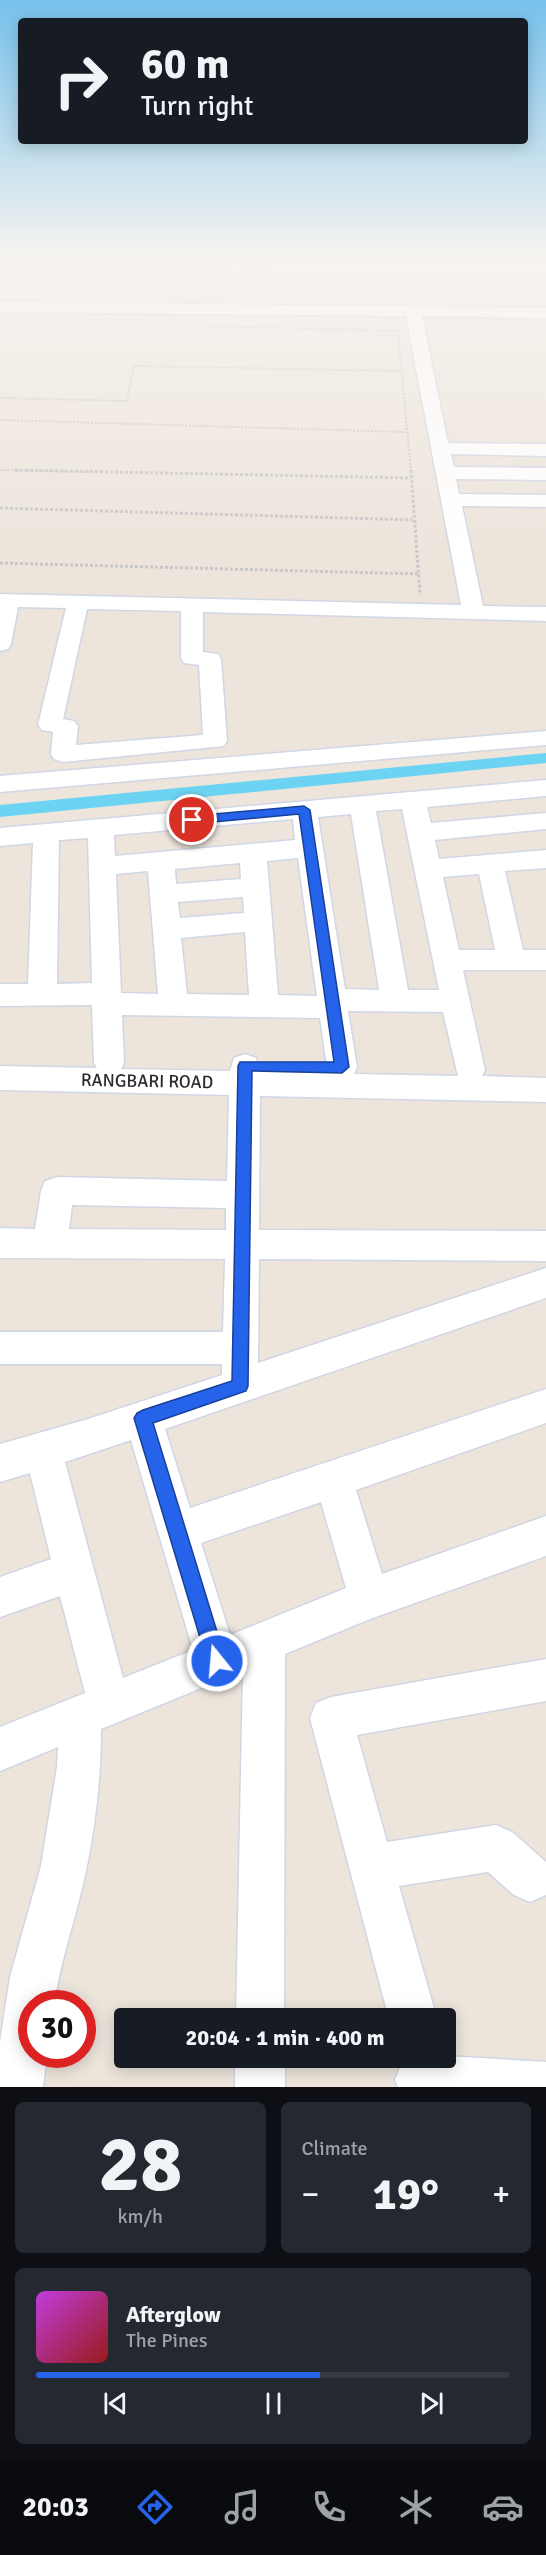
<!DOCTYPE html>
<meta charset="utf-8">
<style>
body{margin:0;font-family:Signika,sans-serif;background:#242831;color:#f1f3f6;height:100vh;display:flex;flex-direction:column;font-size:22px;white-space:nowrap}
*{box-sizing:border-box;margin:0}
p{font-size:20px;color:#9ea1a6}
.icon{flex:none;width:33px;height:33px;fill:none;stroke:currentColor;stroke-width:2;stroke-linecap:round;stroke-linejoin:round}
.map{position:relative;height:2087px;overflow:hidden}
.drawer{display:flex;flex-direction:column;gap:15px;padding:15px;background:#0d0f14;flex:1}
.drawer>*{flex:none}
.guide{position:absolute;left:18px;top:18px;width:510px;height:126px;border-radius:6px;box-shadow:0 3px 15px #0003;background:#171b24;color:#f1f3f6;overflow:hidden}
.speed{position:absolute;left:18px;top:1990px;display:flex;gap:12px;font-size:30px;font-weight:700;text-align:center}
.speed>*{display:grid;place-content:center;width:78px;height:78px;border-radius:50%;background:#171b24;box-shadow:0 3px 15px #0003;line-height:1}
.speed .limit{border:9px solid #d22;background:#fff;color:#111}
.pin{position:absolute;display:grid;place-items:center;width:51px;height:51px;color:#fff;margin:-26px;border:3px solid #fff;border-radius:50%;box-shadow:0 2px 6px #0007}
.me{position:absolute;width:66px;margin:-33px;rotate:343deg;stroke-linejoin:round;filter:drop-shadow(0 0 4px #0008)}
.turn{display:flex;align-items:center;gap:21px;height:126px;padding:0 24px;font-size:27px}
.turn .icon{width:78px;height:78px;stroke-width:2.5}
.turn b{display:block;font-size:42px;line-height:51px}
.big{font-size:45px;font-weight:800;line-height:1.1}
.drawer .card{flex:1;display:flex;flex-direction:column;justify-content:center;gap:9px;min-width:0;padding:0 21px;border-radius:9px;background:#242831}
.drawer .dial{align-items:center;gap:0}
.dial b{font-size:78px;line-height:1}
.song{display:flex;align-items:center;gap:18px}
.cover{width:72px;height:72px;border-radius:9px;background:linear-gradient(135deg,hsl(290 70% 55%),hsl(0 70% 35%))}
.played{height:6px;border-radius:3px;background:linear-gradient(90deg,#2563eb 60%,#363941 60%)}
.keys{display:flex;justify-content:space-around;direction:ltr}
.heat{display:flex;justify-content:space-between;align-items:center;font-size:33px;direction:ltr}
.drawer .tiles{flex:1;display:grid;gap:15px;grid-template-columns:1fr 1fr}
.card:last-child{grid-column:span 2}
.trip{position:absolute;left:114px;top:2008px;width:342px;height:60px;border-radius:6px;background:#171b24;box-shadow:0 3px 15px #0003;font-weight:800;line-height:60px;text-align:center}
.tab-bar{display:flex;height:96px;justify-content:space-around;align-items:center;background:#090b0e;color:#9ea1a6}
.tab-bar .icon{width:42px;height:42px}
.tab-bar .selected{color:#2563eb}
.tab-bar b{font-size:27px;color:#f1f3f6}
.map>svg:first-child{display:block}
</style>
<div class="map">
<svg width="546" height="2087" viewBox="0 0 546 2087">
<rect width="100%" height="100%" fill="#ede5dc"/>
<g fill="none" stroke-linecap="round" stroke-linejoin="round">
<path fill="#6cd4f2" fill-rule="evenodd" d="M546,753V763L0,817V805Z"/>
<g stroke="#d1d6e4" stroke-width="3">
<g id="minor">
<path d="M0,259L546,263V273L0,266Z"/>
<path d="M0,302L546,308V318L422,316L448,443L546,444V456L451,454L454,467L546,468V480L456,479L459,494L546,495V507L462,506L483,606L546,607V621L203,612V652L218,654L221,659L227,741L224,746L63,762L54,759L51,754L53,732L42,730L38,725L66,608L18,607L11,644L8,649L0,651V594L461,605L406,316L0,312ZM87,609L181,611V658L184,663L199,665L203,735L76,745L78,726L74,721L63,719Z"/>
<path d="M546,731V745L0,792V776Z"/>
<path d="M546,780V796L427,807L431,823L546,813V829L435,840L439,859L546,850V868L505,871L523,950H546V970H463L485,1070L482,1076L546,1078V1102L260,1096L259,1230L546,1231V1261L259,1259L258,1363L546,1268V1298L165,1429L190,1508L546,1389V1423L356,1490L382,1574L546,1516V1556L370,1619L285,1654L284,2019H236L243,1671L101,1729C101,1775 96,1821 87,1866C78,1912 61,1957 54,2004H32V2055H47L43,2087H0V2042L10,1977L41,1866L57,1767L58,1747L0,1771V1727L85,1693L60,1596L0,1617V1577L51,1559L30,1473L0,1482V1444L88,1419L222,1375V1364H0V1332H223L225,1259L0,1258V1228L35,1229L41,1191L45,1181L57,1177L227,1181L229,1095L0,1090V1066L97,1068L94,1063L92,1005L0,1006V984H28L33,843L0,846V828ZM402,809L439,990H408L376,811ZM351,814L379,990L345,989L318,817ZM293,819L295,840L115,856L114,835ZM88,838L92,983L57,984L59,840ZM298,858L317,996L278,995L267,861ZM240,863L241,879L176,884L175,869ZM148,871L158,994L121,993L116,874ZM479,874L495,950H459L443,877ZM243,897L244,913L180,918L178,902ZM245,932L249,995L187,994L181,938ZM348,1011L443,1012L458,1076L354,1074L357,1067ZM122,1015L320,1018L327,1067L330,1073L260,1072L256,1058L245,1054L234,1058L230,1071L121,1069L124,1063ZM72,1205L226,1208V1230L69,1229ZM131,1440L193,1650L123,1678L65,1462ZM321,1502L346,1588L230,1635L201,1543Z"/>
<path d="M546,1659V1701L357,1735L387,1842L496,1825L512,1832L546,1862V1895L530,1902L514,1895L488,1872L399,1886L437,2019H389L310,1718L316,1703L331,1697Z"/>
<path d="M446,2056L546,2062V2087H398L395,2080L402,2062L413,2058Z"/>
<rect x="235" y="2058" width="50" height="29"/>
</g>
</g>
<g stroke="#c8c8c8" stroke-width="2" stroke-dasharray="2 1.5" stroke-linecap="butt">
<path d="M205,326L398,331L411,472"/>
<path d="M0,398L127,401L134,366L401,371"/>
<path d="M0,420L406,432"/>
<path d="M0,470L92,472"/>
</g>
<g stroke="#c8c8c8" stroke-width="3" stroke-dasharray="3 2" stroke-linecap="butt">
<path d="M15,470L411,478"/>
<path d="M411,470L420,595"/>
<path d="M0,508L415,520"/>
<path d="M0,563L420,574"/>
</g>
<use href="#minor" fill="#fff" fill-rule="evenodd"/>
</g>
<linearGradient id="sky" x2="0" y2="1"><stop stop-color="#76c1ec"/><stop offset="0.47" stop-color="#f7f3ef"/><stop offset="1" stop-color="#f7f3ef" stop-opacity="0"/></linearGradient>
<rect width="546" height="551" fill="url(#sky)"/>
<path fill="#2563eb" stroke="#184099" stroke-width="1.5" d="M304,806L310,810L349,1067L342,1073L252,1071L248,1386L246,1391L153,1423L226,1661L223,1668L217,1671L210,1668L207,1661L134,1418L137,1413L143,1410L232,1381L238,1066L240,1062H334L299,814L192,824L186,820L192,816Z"/>
<g text-anchor="middle" dominant-baseline="central" stroke-width="4.5" stroke-linejoin="round" paint-order="stroke">
<g font-size="18" fill="#2b2b2b" stroke="#fff">
<text transform="translate(147 1081) rotate(1)">RANGBARI ROAD</text>
</g>
</g>
</svg>
<div class="speed"><div class="limit">30</div></div>
<div class="pin" style="left:192px;top:820px;background:#d93025"><svg class="icon" aria-label="arrive" viewBox="0 0 24 24"><path d="M6 21V4h12l-3 4 3 4H6"/></svg></div>
<svg class="me" style="left:217px;top:1661px" viewBox="-20 -20 40 40"><circle r="17" fill="#2563eb" stroke="#fff" stroke-width="3"/><path d="M0-11L8 9 0 5-8 9z" fill="#fff"/></svg>
<div class="trip">20:04 · 1 min · 400 m</div>
<div class="guide">
<div class="turn"><svg class="icon" aria-label="right" viewBox="0 0 24 24"><path d="M7 20v-9h11M14 6l5 5-5 5"/></svg><div><b>60 m</b>Turn right</div></div>
</div>
</div>
<section class="drawer">
<div class="tiles">
<div class="card dial"><b>28</b><p>km/h</p></div>
<div class="card"><p>Climate</p>
<div class="heat"><a>−</a><b class="big">19°</b><a>+</a></div>
</div>
<div class="card">
<div class="song"><i class="cover"></i><div><b>Afterglow</b><p>The Pines</p></div></div>
<div class="played"></div>
<div class="keys"><svg class="icon" aria-label="previous" viewBox="0 0 24 24"><path d="M18 5L8 12l10 7zM5 5v14"/></svg><svg class="icon" aria-label="pause" viewBox="0 0 24 24"><path d="M8 5v14M16 5v14"/></svg><svg class="icon" aria-label="next" viewBox="0 0 24 24"><path d="M6 5l10 7-10 7zM19 5v14"/></svg></div>
</div>
</div>
</section>
<nav class="tab-bar">
<b>20:03</b>
<svg class="icon selected" aria-label="directions" viewBox="0 0 24 24"><path d="M12 3l9 9-9 9-9-9zM9 14v-3h6M13 9l2 2-2 2"/></svg>
<svg class="icon" aria-label="music" viewBox="0 0 24 24"><path d="M9 18V5l10-2v13"/><circle cx="6" cy="18" r="3"/><circle cx="16" cy="16" r="3"/></svg>
<svg class="icon" aria-label="phone" viewBox="0 0 24 24"><path d="M5 4h4l2 5-3 2q2 4 5 5l2-3 5 2v4C11 20 4 13 5 4z"/></svg>
<svg class="icon" aria-label="climate" viewBox="0 0 24 24"><path d="M12 3v18M4 7l16 10M4 17L20 7"/></svg>
<svg class="icon" aria-label="car" viewBox="0 0 24 24"><path d="M5 17H2v-5l4-1 3-4h7l3 4 3 1v5h-3M9 17h6M6 11h13"/><circle cx="7" cy="17" r="2"/><circle cx="17" cy="17" r="2"/></svg>
</nav>
